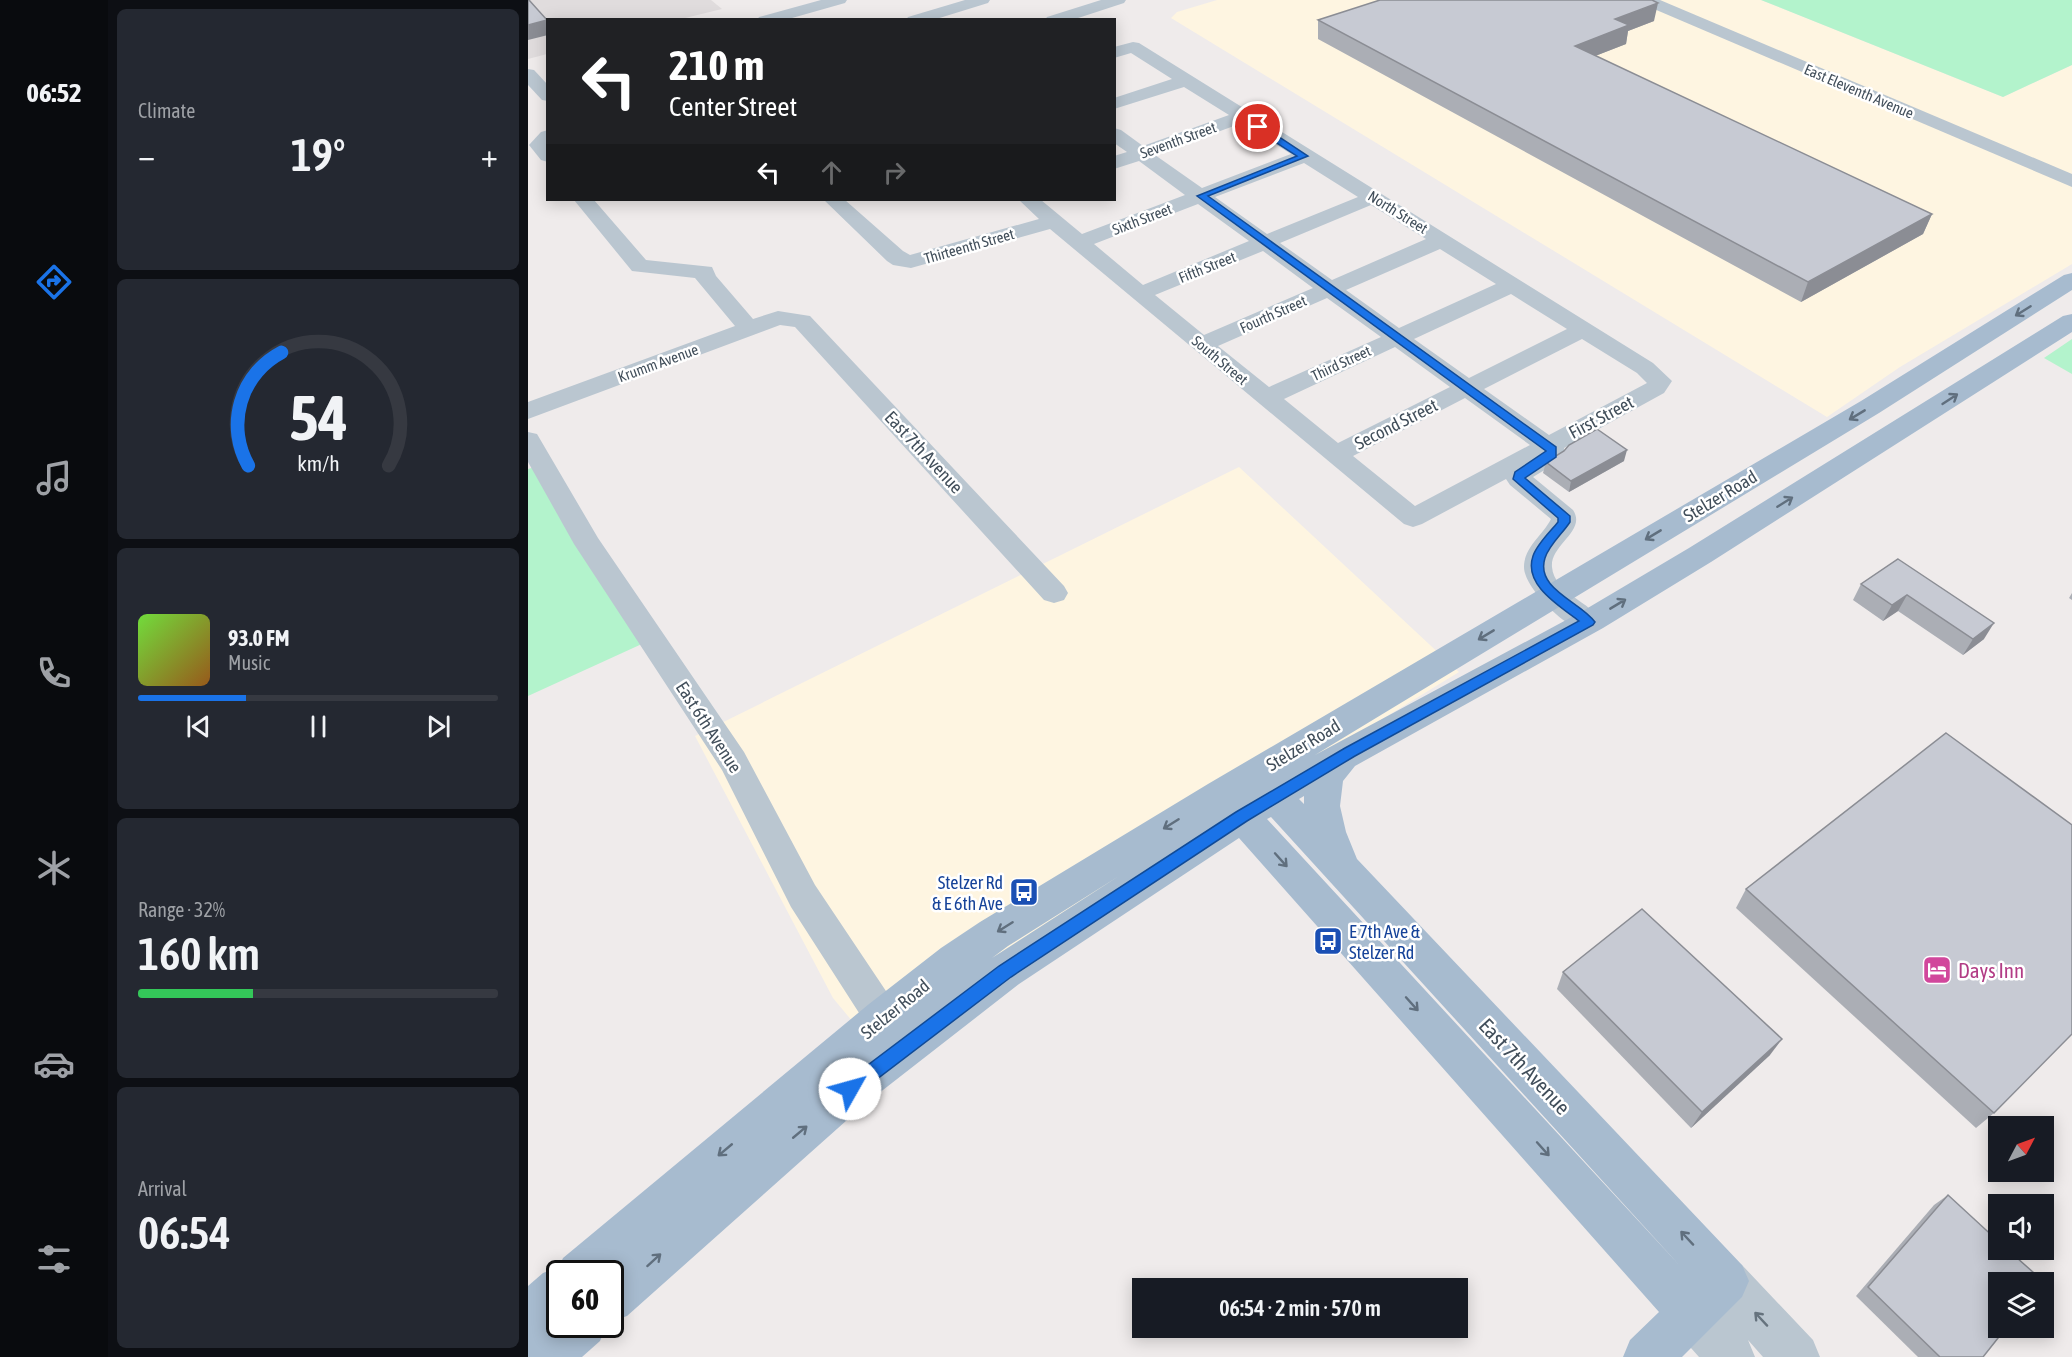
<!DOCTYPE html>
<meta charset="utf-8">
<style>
body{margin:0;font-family:"Asap Condensed",sans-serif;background:#242831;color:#f1f3f6;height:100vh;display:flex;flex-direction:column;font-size:22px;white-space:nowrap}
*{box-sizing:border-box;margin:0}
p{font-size:20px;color:#9ea1a6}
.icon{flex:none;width:33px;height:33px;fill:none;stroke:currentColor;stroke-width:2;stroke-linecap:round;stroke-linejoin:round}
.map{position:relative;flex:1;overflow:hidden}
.details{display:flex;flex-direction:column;gap:9px;padding:9px;background:#0d0f14;width:420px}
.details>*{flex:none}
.top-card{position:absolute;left:18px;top:18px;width:570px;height:183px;border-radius:0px;box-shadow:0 3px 15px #0003;background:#202124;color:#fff;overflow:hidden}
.needle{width:39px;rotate:49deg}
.tools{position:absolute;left:1460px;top:1116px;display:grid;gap:12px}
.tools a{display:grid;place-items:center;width:66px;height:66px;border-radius:0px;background:#171b24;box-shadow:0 3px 15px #0003;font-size:30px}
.speed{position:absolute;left:18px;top:1260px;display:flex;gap:12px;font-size:30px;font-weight:700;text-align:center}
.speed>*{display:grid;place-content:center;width:78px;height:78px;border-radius:50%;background:#171b24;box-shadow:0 3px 15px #0003;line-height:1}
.speed .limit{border:3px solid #111;border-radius:9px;background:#fff;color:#111}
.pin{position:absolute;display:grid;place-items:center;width:51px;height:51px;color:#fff;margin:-26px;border:3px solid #fff;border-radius:50%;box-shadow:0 2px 6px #0007}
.me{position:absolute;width:66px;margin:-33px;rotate:52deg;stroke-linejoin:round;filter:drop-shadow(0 0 4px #0008)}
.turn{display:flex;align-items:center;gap:21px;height:126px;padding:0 24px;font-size:27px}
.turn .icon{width:78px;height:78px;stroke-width:2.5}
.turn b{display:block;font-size:42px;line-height:51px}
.lanes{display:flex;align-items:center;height:57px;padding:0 24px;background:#0003;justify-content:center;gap:30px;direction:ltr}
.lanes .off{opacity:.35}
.big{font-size:45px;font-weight:600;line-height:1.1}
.details .tile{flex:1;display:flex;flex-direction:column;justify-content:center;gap:9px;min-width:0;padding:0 21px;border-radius:9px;background:#242831}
.details .dial{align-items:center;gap:0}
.dial svg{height:156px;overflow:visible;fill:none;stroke:#363941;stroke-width:7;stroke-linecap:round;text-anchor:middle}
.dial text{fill:#f1f3f6;stroke:none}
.song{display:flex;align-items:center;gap:18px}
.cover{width:72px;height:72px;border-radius:9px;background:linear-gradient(135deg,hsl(100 70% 55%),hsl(30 70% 35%))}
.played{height:6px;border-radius:3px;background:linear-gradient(90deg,#1a73e8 30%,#363941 30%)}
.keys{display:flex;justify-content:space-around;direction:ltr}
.heat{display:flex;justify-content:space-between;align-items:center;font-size:33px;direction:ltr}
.charge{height:9px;border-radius:4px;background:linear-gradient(90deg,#34c759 32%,#363941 0)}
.trip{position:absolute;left:604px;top:1278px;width:336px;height:60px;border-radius:0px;background:#171b24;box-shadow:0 3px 15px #0003;font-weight:600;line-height:60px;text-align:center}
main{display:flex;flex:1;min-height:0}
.dock{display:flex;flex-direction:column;width:108px;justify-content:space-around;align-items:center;background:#090b0e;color:#9ea1a6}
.dock .icon{width:42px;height:42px}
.dock .selected{color:#1a73e8}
.dock b{font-size:27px;color:#f1f3f6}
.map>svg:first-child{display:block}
</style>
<main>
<nav class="dock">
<b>06:52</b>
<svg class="icon selected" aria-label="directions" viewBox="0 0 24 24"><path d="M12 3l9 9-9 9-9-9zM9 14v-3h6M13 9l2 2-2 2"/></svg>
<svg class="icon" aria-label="music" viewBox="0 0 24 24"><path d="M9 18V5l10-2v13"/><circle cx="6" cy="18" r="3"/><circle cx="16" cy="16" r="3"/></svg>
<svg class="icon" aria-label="phone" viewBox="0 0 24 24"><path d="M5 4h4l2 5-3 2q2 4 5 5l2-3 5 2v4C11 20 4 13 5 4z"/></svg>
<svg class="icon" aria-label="climate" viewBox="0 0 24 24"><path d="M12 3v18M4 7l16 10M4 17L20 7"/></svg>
<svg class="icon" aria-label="car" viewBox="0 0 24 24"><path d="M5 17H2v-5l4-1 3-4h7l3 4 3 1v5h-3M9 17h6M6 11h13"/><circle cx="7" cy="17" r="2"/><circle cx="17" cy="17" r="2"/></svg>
<svg class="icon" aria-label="filters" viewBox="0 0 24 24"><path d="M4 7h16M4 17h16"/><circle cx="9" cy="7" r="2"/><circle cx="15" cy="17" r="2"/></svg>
</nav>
<section class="details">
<div class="tile"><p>Climate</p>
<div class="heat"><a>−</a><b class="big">19°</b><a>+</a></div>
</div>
<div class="tile dial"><svg viewBox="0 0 100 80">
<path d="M14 69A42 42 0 1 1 86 69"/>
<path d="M14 69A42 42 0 0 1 31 11" stroke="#1a73e8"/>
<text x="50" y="56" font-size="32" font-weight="700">54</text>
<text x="50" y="72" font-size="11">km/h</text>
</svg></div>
<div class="tile">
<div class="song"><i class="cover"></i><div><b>93.0 FM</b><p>Music</p></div></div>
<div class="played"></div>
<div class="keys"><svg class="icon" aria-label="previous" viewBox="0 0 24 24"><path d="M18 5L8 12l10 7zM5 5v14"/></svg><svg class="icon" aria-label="pause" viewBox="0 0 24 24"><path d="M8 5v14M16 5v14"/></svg><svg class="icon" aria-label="next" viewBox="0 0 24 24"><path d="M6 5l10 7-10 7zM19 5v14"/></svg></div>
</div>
<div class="tile"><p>Range · 32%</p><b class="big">160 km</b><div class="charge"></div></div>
<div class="tile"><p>Arrival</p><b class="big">06:54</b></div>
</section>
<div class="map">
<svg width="1544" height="1357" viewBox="0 0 1544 1357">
<rect width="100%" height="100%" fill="#efebeb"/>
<g fill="#fef5e1">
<path d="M689,0H1233L1475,97L1544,65V264L1372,367L1299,417L643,18L649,12Z"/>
<path d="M711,467L931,672L461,960L344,1045L305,998L167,736Z"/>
</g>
<path fill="#e0dcdd" d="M0,0H183L194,9L153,19L20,20L19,54L0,59Z"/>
<g fill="#b3f3cc">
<path d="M1233,0H1544V65L1475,97Z"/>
<path d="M1544,339V374L1516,358Z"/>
<path d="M7,467L116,643L0,696V469Z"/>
</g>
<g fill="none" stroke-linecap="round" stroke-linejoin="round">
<g fill="#bac6d0" fill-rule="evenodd">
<path d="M293,0H319L317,3L257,20H229L231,17Z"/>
<path d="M437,0H462L460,3L405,20H378L380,17Z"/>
<path d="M573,0H598L596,3L544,20H517L519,17Z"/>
<path d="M1110,0H1132L1544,174V187L1112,3Z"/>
<path d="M605,42L611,43L1125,363L1144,381L1136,393L1036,448L1037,454L1033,460L1005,477L1045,510C1059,531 1022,545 1024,567C1026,593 1063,602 1074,622L1070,630C1065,631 1062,633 1057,632C1037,627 996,588 996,567C996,547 1015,535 1023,519L982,485L978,479L894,524L885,527L876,524L522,229L383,268L365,265L359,261L296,200H317L375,251L382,255L511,219L491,200H513L554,234L657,195L611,161L586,169V156L599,152L586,143V128L593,130L615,146L701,115L656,87L586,109V98L644,79L603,53L586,58V47ZM714,123L763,154L674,188L627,155ZM776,163L830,197L739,234L687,197ZM670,204L721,241L615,285L566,244ZM843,205L898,239L804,280L752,243ZM912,249L968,284L871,328L818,290ZM735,251L785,288L676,335L627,295ZM983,294L1039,329L941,378L886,339ZM799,298L853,337L741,387L690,346ZM1054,339L1109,373L1119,383L1021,435L956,389ZM867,347L922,387L810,443L756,399ZM937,398L1002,445L887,506L825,456Z"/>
<path d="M0,69L6,70L20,85V101L14,100L0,85Z"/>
<path d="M20,130V162L13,160L1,145L13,132Z"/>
<path d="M46,200H66L118,260L184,267L188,276L225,319L250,311L282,316L536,586L540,593L536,600L526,603L516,600L267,327L252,325L0,419V402L207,326L167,278L104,271Z"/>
<path d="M0,432L9,434L70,538L216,752L287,885L368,1006L373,1018L368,1030L355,1035L342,1030L263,907L194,770L46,544L0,462Z"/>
</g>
<path fill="#bac6d0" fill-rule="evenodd" d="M1198,1258L1214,1265L1285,1340L1292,1357H1235L1220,1340L1227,1357H1171L1147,1330L1140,1313L1147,1296L1164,1289L1181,1297L1175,1281L1182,1265Z"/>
<path fill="#a7bbcf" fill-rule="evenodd" d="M1544,273V290L1351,413L787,755L1053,612L1161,548L1535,316L1544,314V332L1183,562L1075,628L827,766L815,781L812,806L818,832L829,859L1214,1265L1221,1281L1214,1297L1154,1357H1095L1102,1340L1131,1312L711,838L491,984L337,1104L99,1316L82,1322V1274H32V1324H79L72,1341L54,1357H0V1286L15,1273L31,1267L35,1258L341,1004L413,948L452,922L680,784L1333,401L1536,275ZM776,796V804L771,799ZM743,817L1153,1267L739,819ZM591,876L464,958L480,946Z"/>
</g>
<g fill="#abaeb5">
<path d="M790,20L1126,21L1100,31L1098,44L1067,56L1404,214L1395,234L1273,302L790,39Z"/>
<path d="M1096,461L1041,492L1015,473L1018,462Z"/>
<path d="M1370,559L1456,639L1435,655L1370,611L1355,621L1325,600L1333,584Z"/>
<path d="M1544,593V600L1541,598Z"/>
<path d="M1218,889L1466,1113L1448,1128L1208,908Z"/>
<path d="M1035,972L1242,1055L1163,1128L1029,989Z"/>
<path d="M1420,1195L1455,1357H1390L1328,1296L1406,1205Z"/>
</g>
<g fill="#8b8d94">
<path d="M1130,3L1126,21L1100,31L1098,44L1044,65L1047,46L1087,19Z"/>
<path d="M19,20L20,35L0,40V25Z"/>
<path d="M1404,214L1395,234L1273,302L1280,282Z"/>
<path d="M1099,450L1096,461L1041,492L1043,481Z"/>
<path d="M1379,595L1370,611L1355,621L1364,605Z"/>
<path d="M1466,623L1456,639L1435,655L1445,639Z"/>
<path d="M1254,1039L1242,1055L1163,1128L1174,1112Z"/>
</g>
<g fill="#c7cad3" stroke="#8b8d94" stroke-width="1.5">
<path d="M0,0H1L19,20L0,25Z"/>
<path d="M852,0H1124L1130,3L1087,19L1101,25L1047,46L1404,214L1280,282L790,20Z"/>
<path d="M1069,429L1099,450L1043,481L1018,462L1036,451L1041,445Z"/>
<path d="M1370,559L1466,623L1445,639L1379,595L1364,605L1333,584Z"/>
<path d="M1418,733L1544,825V1034L1466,1113L1218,889Z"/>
<path d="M1114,909L1254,1039L1174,1112L1035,972Z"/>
<path d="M1420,1195L1470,1241V1250H1480L1514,1280L1513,1282H1470V1328H1478L1455,1357H1412L1340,1287Z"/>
</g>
<defs><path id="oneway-shaft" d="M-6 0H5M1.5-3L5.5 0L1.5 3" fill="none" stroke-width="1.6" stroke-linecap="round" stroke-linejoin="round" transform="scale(1.5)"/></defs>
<g stroke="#606f7e">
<use href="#oneway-shaft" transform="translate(1495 311) rotate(148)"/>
<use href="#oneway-shaft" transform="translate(1422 399) rotate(-33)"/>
<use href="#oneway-shaft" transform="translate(1329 415) rotate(149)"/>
<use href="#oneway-shaft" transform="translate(1257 502) rotate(-32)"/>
<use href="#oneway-shaft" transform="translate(1125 535) rotate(149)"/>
<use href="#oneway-shaft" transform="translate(1090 604) rotate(-31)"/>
<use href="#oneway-shaft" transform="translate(958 635) rotate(149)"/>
<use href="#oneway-shaft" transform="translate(643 824) rotate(148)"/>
<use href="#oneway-shaft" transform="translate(753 860) rotate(48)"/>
<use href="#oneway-shaft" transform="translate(477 927) rotate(148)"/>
<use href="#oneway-shaft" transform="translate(884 1004) rotate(48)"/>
<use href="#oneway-shaft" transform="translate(272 1132) rotate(-40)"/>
<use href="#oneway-shaft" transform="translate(1015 1149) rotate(48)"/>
<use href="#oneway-shaft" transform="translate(197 1150) rotate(140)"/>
<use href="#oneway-shaft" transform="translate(1159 1238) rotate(-133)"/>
<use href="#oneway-shaft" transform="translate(126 1260) rotate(-42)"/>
</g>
<use stroke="#66737e" href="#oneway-shaft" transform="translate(1233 1319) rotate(-133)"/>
<path fill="#1a73e8" stroke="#114b97" stroke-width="1.5" d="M727,125H733L780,156L680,196L1028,447V457L997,478L1042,516V522C1035,533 1021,545 1017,558C1007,589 1053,602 1067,622L1065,625L827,756L719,821L483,977L328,1095L322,1098L316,1095L313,1089L316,1083L471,966L708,812L817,748L1051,621C1032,606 995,585 1005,556C1009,544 1022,532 1030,522V518L985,479L987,472L1018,451L669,196L769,156L727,129Z"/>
<defs>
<g id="bus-square" transform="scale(1.5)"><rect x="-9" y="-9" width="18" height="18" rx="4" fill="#1a4fb4" stroke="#fff"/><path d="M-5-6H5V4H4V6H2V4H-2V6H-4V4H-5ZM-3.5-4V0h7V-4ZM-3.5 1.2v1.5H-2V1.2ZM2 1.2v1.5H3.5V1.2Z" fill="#fff"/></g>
<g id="hotel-square" transform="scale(1.5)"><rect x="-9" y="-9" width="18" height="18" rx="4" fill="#d1479c" stroke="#fff"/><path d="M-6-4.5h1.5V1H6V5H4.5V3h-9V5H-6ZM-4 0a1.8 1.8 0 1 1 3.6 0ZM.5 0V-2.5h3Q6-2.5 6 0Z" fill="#fff"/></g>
</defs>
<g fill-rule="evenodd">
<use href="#bus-square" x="496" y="892"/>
<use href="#bus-square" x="800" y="941"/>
<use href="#hotel-square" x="1409" y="970"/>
</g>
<g text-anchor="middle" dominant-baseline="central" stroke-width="5" stroke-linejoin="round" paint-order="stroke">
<g font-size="15" fill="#424f5b" stroke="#fff">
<text transform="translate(1331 91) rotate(23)">East Eleventh Avenue</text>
<text transform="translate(650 140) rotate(-20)">Seventh Street</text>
<text transform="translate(870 212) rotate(32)">North Street</text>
<text transform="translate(614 219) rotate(-21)">Sixth Street</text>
<text transform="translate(441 246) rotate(-16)">Thirteenth Street</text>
<text transform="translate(679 267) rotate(-22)">Fifth Street</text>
<text transform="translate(745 314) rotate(-24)">Fourth Street</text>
<text transform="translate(692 360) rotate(40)">South Street</text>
<text transform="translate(130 363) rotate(-20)">Krumm Avenue</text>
<text transform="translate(813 363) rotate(-25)">Third Street</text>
</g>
<g font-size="18" fill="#424f5b" stroke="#fff">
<text transform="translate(1073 417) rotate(-28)">First Street</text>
<text transform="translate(868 424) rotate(-27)">Second Street</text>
<text transform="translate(396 452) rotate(47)">East 7th Avenue</text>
<text transform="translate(1192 496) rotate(-31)">Stelzer Road</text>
<text transform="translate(181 727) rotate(57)">East 6th Avenue</text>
<text transform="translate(775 745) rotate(-31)">Stelzer Road</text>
<text transform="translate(367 1009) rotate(-39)">Stelzer Road</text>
</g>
<g font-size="18" fill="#164399" stroke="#fff" text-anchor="end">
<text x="475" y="882">Stelzer Rd<tspan x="475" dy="21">&amp; E 6th Ave</tspan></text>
<text x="821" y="931" text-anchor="start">E 7th Ave &amp;<tspan x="821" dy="21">Stelzer Rd</tspan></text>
</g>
<g font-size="21" fill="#b23c85" stroke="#fff" text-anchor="start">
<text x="1430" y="970">Days Inn</text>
</g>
<g font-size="21" fill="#424f5b" stroke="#fff">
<text transform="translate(997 1066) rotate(47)">East 7th Avenue</text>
</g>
</g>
</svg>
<div class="tools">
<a><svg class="needle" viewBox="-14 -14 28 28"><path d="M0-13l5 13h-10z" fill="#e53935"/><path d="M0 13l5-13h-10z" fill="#9ea1a6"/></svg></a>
<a><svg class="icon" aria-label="sound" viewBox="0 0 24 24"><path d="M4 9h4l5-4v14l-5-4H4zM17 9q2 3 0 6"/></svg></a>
<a><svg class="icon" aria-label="layers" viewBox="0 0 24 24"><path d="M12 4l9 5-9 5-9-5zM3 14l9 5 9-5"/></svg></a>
</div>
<div class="speed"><div class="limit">60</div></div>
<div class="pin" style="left:730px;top:127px;background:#d93025"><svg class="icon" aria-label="arrive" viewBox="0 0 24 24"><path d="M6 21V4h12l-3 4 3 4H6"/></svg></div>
<svg class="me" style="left:322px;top:1089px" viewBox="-20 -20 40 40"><circle r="19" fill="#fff"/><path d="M0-13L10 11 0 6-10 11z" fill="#1a73e8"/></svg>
<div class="trip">06:54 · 2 min · 570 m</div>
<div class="top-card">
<div class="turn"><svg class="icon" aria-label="left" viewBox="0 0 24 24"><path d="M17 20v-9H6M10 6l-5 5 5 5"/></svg><div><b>210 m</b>Center Street</div></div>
<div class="lanes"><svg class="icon" aria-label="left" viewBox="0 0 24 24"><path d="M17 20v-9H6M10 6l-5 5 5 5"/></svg><svg class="icon off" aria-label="ahead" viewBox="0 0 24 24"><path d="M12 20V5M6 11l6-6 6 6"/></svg><svg class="icon off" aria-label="right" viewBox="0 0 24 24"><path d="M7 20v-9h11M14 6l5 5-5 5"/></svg></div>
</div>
</div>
</main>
